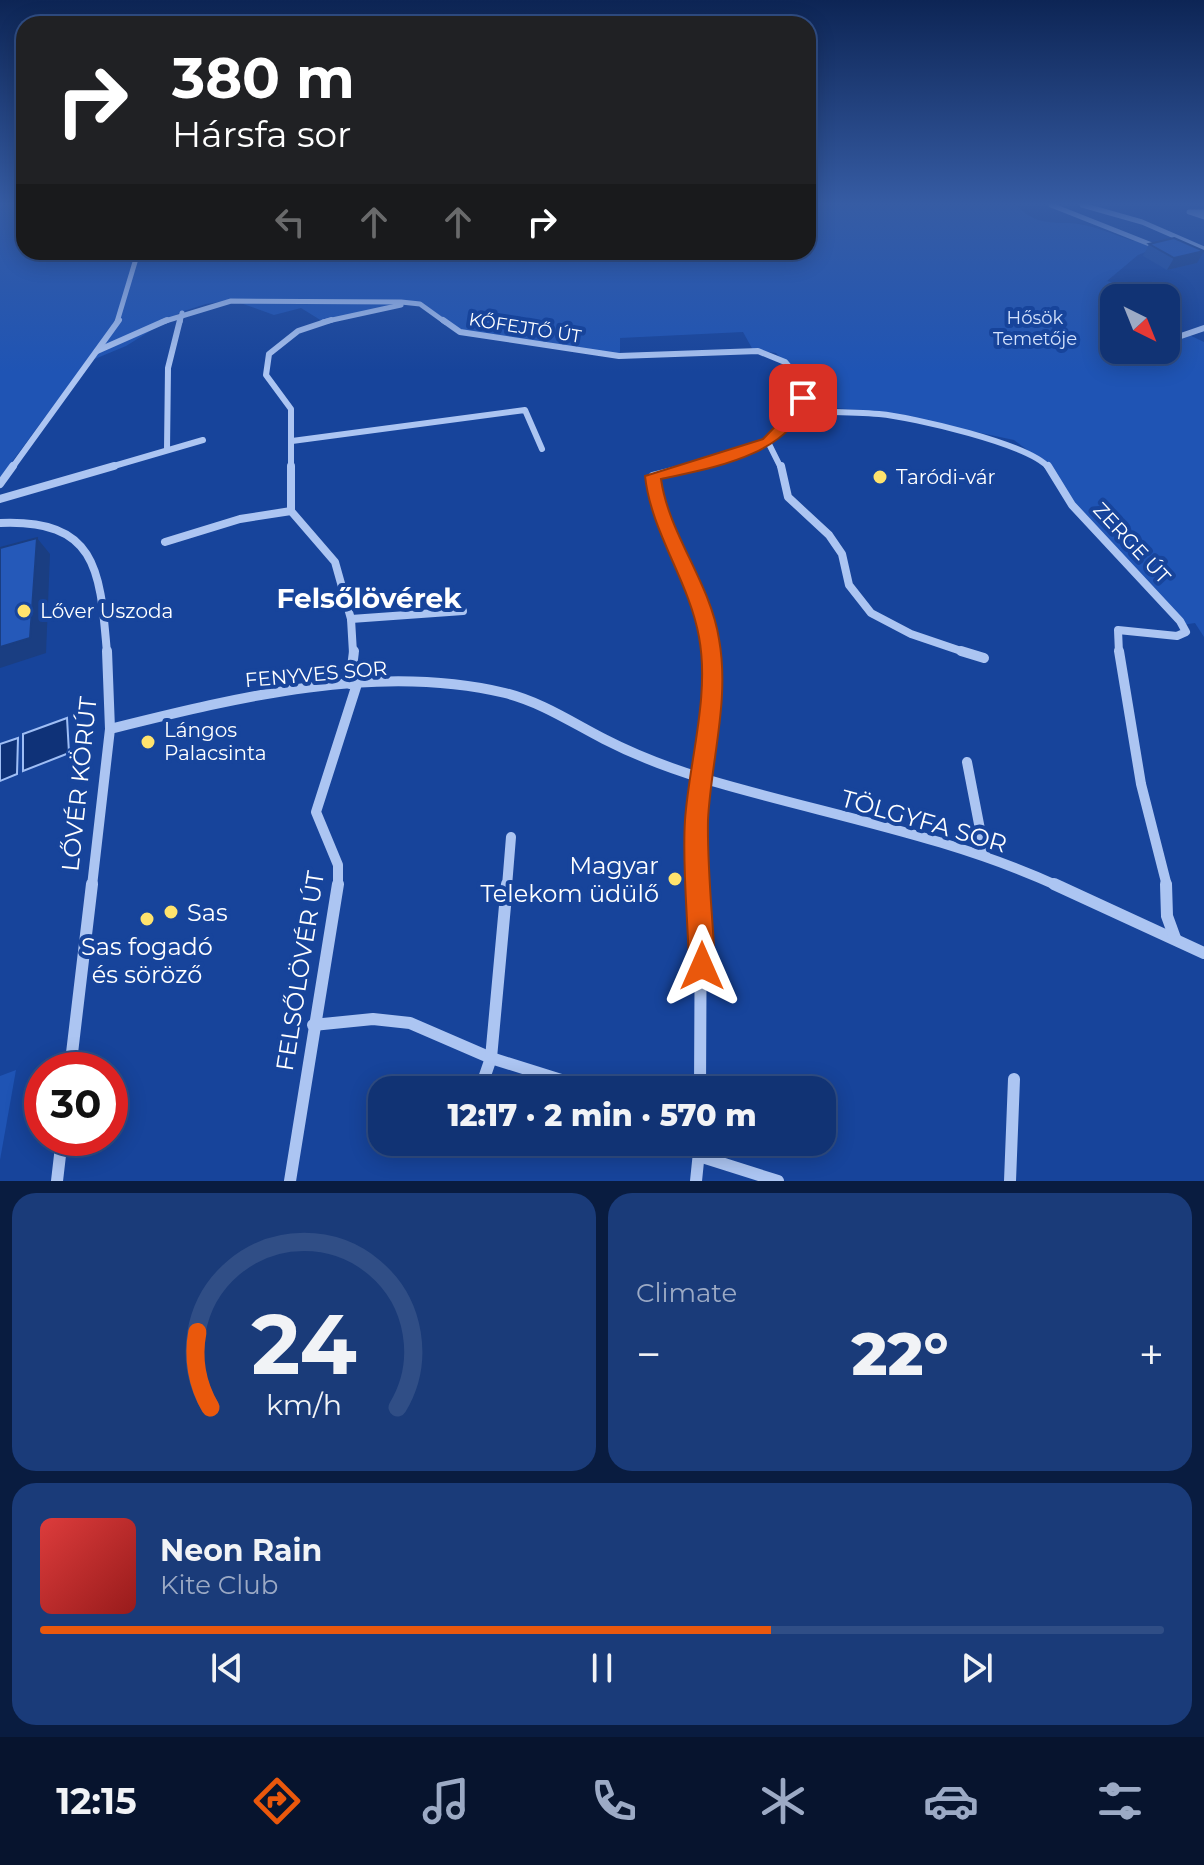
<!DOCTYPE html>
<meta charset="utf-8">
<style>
body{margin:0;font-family:Montserrat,sans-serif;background:#1a3b79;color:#f1f3f6;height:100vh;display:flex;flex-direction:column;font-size:30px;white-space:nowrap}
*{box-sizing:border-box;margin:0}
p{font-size:26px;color:#9caac5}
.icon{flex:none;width:44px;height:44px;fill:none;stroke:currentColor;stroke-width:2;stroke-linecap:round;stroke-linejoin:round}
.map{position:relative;height:1181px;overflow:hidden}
.drawer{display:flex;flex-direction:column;gap:12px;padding:12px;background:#091c40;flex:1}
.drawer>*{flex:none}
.banner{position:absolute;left:16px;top:16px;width:800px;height:244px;border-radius:24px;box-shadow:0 4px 20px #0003,0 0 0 2px #304e86;background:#202124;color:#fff;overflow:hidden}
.needle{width:52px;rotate:137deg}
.tools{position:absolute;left:1100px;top:284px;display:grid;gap:16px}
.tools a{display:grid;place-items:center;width:80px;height:80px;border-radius:16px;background:#113374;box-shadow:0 4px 20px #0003,0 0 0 2px #304e86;font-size:40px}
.speed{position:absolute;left:24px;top:1052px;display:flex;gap:16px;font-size:40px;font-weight:700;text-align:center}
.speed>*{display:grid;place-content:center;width:104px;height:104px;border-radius:50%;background:#113374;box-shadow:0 4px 20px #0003,0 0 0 2px #304e86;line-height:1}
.speed .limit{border:12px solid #d22;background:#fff;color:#111}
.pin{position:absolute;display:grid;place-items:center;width:68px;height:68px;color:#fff;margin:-34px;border-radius:16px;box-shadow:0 4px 12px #0006}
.me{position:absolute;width:88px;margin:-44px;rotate:0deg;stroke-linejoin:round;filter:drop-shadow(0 0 6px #0008)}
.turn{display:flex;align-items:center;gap:28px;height:168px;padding:0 24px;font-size:36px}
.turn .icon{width:104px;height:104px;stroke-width:2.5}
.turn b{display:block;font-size:56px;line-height:68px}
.lanes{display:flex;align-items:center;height:76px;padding:0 24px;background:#0003;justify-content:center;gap:40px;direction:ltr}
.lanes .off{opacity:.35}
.big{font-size:60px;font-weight:800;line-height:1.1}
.drawer .tile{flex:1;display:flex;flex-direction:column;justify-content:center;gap:12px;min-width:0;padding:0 28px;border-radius:24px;background:#1a3b79}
.drawer .dial{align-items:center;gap:0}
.dial svg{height:208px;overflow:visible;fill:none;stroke:#304e86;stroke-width:7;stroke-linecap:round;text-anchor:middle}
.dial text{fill:#f1f3f6;stroke:none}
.song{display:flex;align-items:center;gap:24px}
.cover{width:96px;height:96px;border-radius:12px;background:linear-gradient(135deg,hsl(0 70% 55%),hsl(0 70% 35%))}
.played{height:8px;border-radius:4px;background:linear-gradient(90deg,#ea580c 65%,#304e86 65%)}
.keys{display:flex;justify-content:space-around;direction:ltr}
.heat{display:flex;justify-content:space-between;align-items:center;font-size:44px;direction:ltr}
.drawer .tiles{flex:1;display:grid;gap:12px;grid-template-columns:1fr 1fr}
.tile:last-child{grid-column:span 2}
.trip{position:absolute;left:368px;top:1076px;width:468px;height:80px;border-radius:24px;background:#113374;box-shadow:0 4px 20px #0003,0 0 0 2px #304e86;font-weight:800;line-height:80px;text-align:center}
.tabs{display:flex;height:128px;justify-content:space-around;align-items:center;background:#07142e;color:#9caac5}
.tabs .icon{width:56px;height:56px}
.tabs .active{color:#ea580c}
.tabs b{font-size:36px;color:#f1f3f6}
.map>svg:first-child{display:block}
</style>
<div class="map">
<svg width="1204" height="1181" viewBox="0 0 1204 1181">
<rect width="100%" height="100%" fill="#17449b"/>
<g fill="#1f54b4">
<path d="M0,205H24V252H808V205H1016C1033,222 1046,223 1069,223C1090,224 1113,234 1133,241L1138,239L1153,249L1138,255L1107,281C1131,289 1157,280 1179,296L1177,302L1166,308V298H1114V350H1166V324L1204,342V637L1195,623L1182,625L1070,504L1046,464L1014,440L877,411L803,406L824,391L804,384L776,353L753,350L743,332L620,338V354L465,333L417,303L322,321L301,308L274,315L232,300L206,304L181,312L126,346L85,363L0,478Z"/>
<path d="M16,1070L0,1160V1076Z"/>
</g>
<g fill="#0f3278" stroke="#9fbef5" stroke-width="2">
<path d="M67,718L69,753L23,771V734Z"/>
<path d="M18,738L17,774L0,781V744Z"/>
</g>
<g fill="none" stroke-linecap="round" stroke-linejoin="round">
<g stroke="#acc5f2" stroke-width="5">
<path d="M1051,205L1157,247"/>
<path d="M1082,205L1142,222L1204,249"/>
<path d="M1204,212H1189L1204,217"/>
<path d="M117,322L138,252"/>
<path d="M162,322L231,301L401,302L420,304L445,322"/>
<path d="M180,322L182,313"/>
<path d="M323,322L401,305"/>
</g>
<g stroke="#acc5f2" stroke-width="6">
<path d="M443,320L460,332L619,356L758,351L785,362L804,385C791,448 740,455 684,468"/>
<path d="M1178,337L1204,328"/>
<path d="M97,351L167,320"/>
<path d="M798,411C825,412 852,412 879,414C912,417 1030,444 1049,468"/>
<path d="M292,441L525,410L542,449"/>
<path d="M768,442L781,468"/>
<path d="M167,449L168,368L180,320"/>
<path d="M12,468L119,320"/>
<path d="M107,468L203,440"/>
<path d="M291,468V409L266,375L269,354L298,331L331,320"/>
</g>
<g stroke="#acc5f2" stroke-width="8">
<path d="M291,466V511L335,562L351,619L353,653"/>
<path d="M693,466L653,476C661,537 710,590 710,653"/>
<path d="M781,466L788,497L829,535L842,554L849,585L871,613L911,634L967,653"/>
<path d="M1048,466L1072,505L1180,621L1186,632L1177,636L1118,630L1119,653"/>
<path d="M0,484L13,466"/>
<path d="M0,499L114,466"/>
<path d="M0,523C98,519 100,571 107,653"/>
<path d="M165,542L240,519L291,511"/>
<path d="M351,619L463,611"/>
</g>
<g stroke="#acc5f2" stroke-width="10">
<path d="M961,651L984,658"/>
<path d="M1119,651L1141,784L1167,886"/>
<path d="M350,684L354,651"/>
<path d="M110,729C235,698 377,662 505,693C541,702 571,722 604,739C635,755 672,769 705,779C823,814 947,835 1058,886"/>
<path d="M967,762L985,855"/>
<path d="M92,886L110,729L107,651"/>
<path d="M338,886V865L316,812L357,684"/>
<path d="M507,886L511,837"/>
<path d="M701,886L697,820L710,728V651"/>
</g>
<g stroke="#acc5f2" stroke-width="12">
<path d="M1054,884L1204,953"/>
<path d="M1166,884L1167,916L1175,938"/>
<path d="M313,1025L373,1019L410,1023L491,1058L593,1090"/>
<path d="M70,1070L92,884"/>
<path d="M480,1090L491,1058L507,884"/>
<path d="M700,1090L701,884"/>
<path d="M426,1148L455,1147L461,1142"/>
<path d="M699,1156L778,1181"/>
<path d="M57,1181L62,1138"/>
<path d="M290,1181L338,884"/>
<path d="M696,1181L700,1142"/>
<path d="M1010,1181L1014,1079"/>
</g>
</g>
<path fill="#204d9f" d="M1149,244L1197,263L1167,270L1143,256Z"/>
<g fill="#1a3e82">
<path d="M1204,251L1197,263L1167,270L1174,258Z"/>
<path d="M37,538L50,554L46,653L0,668V647Z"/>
</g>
<g fill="#2559b9" stroke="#1a3e82" stroke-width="2">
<path d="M1174,238L1204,251L1174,258L1149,244Z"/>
<path d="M37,538L30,638L0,647V548Z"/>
</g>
<linearGradient id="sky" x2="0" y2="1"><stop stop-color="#0d2555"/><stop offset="0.55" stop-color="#365ca4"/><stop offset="1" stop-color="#365ca4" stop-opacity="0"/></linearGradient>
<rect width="1204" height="371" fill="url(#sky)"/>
<path fill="#ea580c" stroke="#983908" stroke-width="2" d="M798,395L810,398C787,456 716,467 661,479C669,535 710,582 719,639C730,700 711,760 708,820C707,869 713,918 715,966L712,976L702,980L693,976L689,966C688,918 682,868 685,820C689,762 710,696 699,637C689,581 651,532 645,476L763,439L792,409Z"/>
<g fill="#ffe36d" stroke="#17449b" stroke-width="3">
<circle cx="880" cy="477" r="8"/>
<circle cx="24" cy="611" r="8"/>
<circle cx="148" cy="742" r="8"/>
<circle cx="675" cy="879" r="8"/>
<circle cx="171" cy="912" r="8"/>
<circle cx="147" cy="919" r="8"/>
</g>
<g text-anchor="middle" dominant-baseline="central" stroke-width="8" stroke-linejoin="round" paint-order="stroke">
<g font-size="18" fill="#d4e2fc" stroke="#17449b">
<text x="1035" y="318">Hősök<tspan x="1035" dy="21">Temetője</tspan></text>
</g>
<g font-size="18" fill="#fff" stroke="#17449b">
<text transform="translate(525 328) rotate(9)">KŐFEJTŐ ÚT</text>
</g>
<g font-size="20" fill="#fff" stroke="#17449b" text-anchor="start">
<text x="896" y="477">Taródi-vár</text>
<text x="40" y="611">Lőver Uszoda</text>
<text x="164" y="730">Lángos<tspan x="164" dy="23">Palacsinta</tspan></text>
</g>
<g font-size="20" fill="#fff" stroke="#17449b">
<text transform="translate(1132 543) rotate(47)">ZERGE ÚT</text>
<text transform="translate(316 674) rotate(-5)">FENYVES SOR</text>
</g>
<g font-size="24" fill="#fff" stroke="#17449b">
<text transform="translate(79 784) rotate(-84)">LŐVÉR KÖRÚT</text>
<text transform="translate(924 821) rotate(16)">TÖLGYFA SOR</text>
<text transform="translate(300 971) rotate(-81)">FELSŐLÖVÉR ÚT</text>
</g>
<g font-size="24" fill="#fff" stroke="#17449b" text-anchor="end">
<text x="659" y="865">Magyar<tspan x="659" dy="28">Telekom üdülő</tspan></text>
<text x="187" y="912" text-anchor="start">Sas</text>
<text x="147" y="946" text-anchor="middle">Sas fogadó<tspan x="147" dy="28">és söröző</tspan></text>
</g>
<g font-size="28" font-weight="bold" fill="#fff" stroke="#17449b">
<text x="369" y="598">Felsőlövérek</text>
</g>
</g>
</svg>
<div class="tools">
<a><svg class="needle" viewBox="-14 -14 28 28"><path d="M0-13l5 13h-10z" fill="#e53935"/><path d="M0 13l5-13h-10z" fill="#9caac5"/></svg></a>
</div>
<div class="speed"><div class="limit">30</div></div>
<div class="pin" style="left:803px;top:398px;background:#d93025"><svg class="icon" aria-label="arrive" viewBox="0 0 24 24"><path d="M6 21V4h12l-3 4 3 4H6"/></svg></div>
<svg class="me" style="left:702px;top:966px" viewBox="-20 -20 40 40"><path d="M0-17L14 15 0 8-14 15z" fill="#ea580c" stroke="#fff" stroke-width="4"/></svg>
<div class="trip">12:17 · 2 min · 570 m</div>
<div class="banner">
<div class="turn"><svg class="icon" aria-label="right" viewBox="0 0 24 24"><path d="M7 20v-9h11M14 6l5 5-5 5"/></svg><div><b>380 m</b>Hársfa sor</div></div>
<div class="lanes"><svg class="icon off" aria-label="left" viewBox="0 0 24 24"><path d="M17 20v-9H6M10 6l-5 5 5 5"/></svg><svg class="icon off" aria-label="ahead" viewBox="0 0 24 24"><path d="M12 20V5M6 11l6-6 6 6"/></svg><svg class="icon off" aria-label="ahead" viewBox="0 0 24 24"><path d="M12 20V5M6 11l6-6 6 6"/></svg><svg class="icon" aria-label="right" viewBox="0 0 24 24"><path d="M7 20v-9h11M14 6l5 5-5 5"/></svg></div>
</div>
</div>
<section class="drawer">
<div class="tiles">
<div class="tile dial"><svg viewBox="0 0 100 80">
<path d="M14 69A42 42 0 1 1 86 69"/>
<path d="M14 69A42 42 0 0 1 9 40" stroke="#ea580c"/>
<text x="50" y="56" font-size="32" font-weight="700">24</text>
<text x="50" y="72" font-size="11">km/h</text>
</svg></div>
<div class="tile"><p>Climate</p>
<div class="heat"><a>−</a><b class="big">22°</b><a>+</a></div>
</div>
<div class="tile">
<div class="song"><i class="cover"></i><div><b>Neon Rain</b><p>Kite Club</p></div></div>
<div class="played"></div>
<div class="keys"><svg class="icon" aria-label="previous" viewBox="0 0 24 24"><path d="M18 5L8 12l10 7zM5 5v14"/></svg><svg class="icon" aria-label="pause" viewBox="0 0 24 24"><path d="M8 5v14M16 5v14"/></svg><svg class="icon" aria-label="next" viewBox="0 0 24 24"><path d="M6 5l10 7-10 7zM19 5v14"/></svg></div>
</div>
</div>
</section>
<nav class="tabs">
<b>12:15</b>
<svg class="icon active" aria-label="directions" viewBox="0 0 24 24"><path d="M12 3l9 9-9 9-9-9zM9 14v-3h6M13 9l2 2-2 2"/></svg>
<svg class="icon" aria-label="music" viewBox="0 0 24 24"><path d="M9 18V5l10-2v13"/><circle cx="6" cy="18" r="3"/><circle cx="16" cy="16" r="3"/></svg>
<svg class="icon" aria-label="phone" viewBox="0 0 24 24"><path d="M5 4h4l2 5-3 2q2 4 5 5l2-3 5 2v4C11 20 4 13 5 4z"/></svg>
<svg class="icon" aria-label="climate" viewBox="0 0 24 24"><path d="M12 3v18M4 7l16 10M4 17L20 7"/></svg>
<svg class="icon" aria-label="car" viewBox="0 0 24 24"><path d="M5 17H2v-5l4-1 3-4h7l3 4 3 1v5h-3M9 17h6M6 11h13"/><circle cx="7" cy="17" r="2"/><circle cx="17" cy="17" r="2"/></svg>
<svg class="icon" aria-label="filters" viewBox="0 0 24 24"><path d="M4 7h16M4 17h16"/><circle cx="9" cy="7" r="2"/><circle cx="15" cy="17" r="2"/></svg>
</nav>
